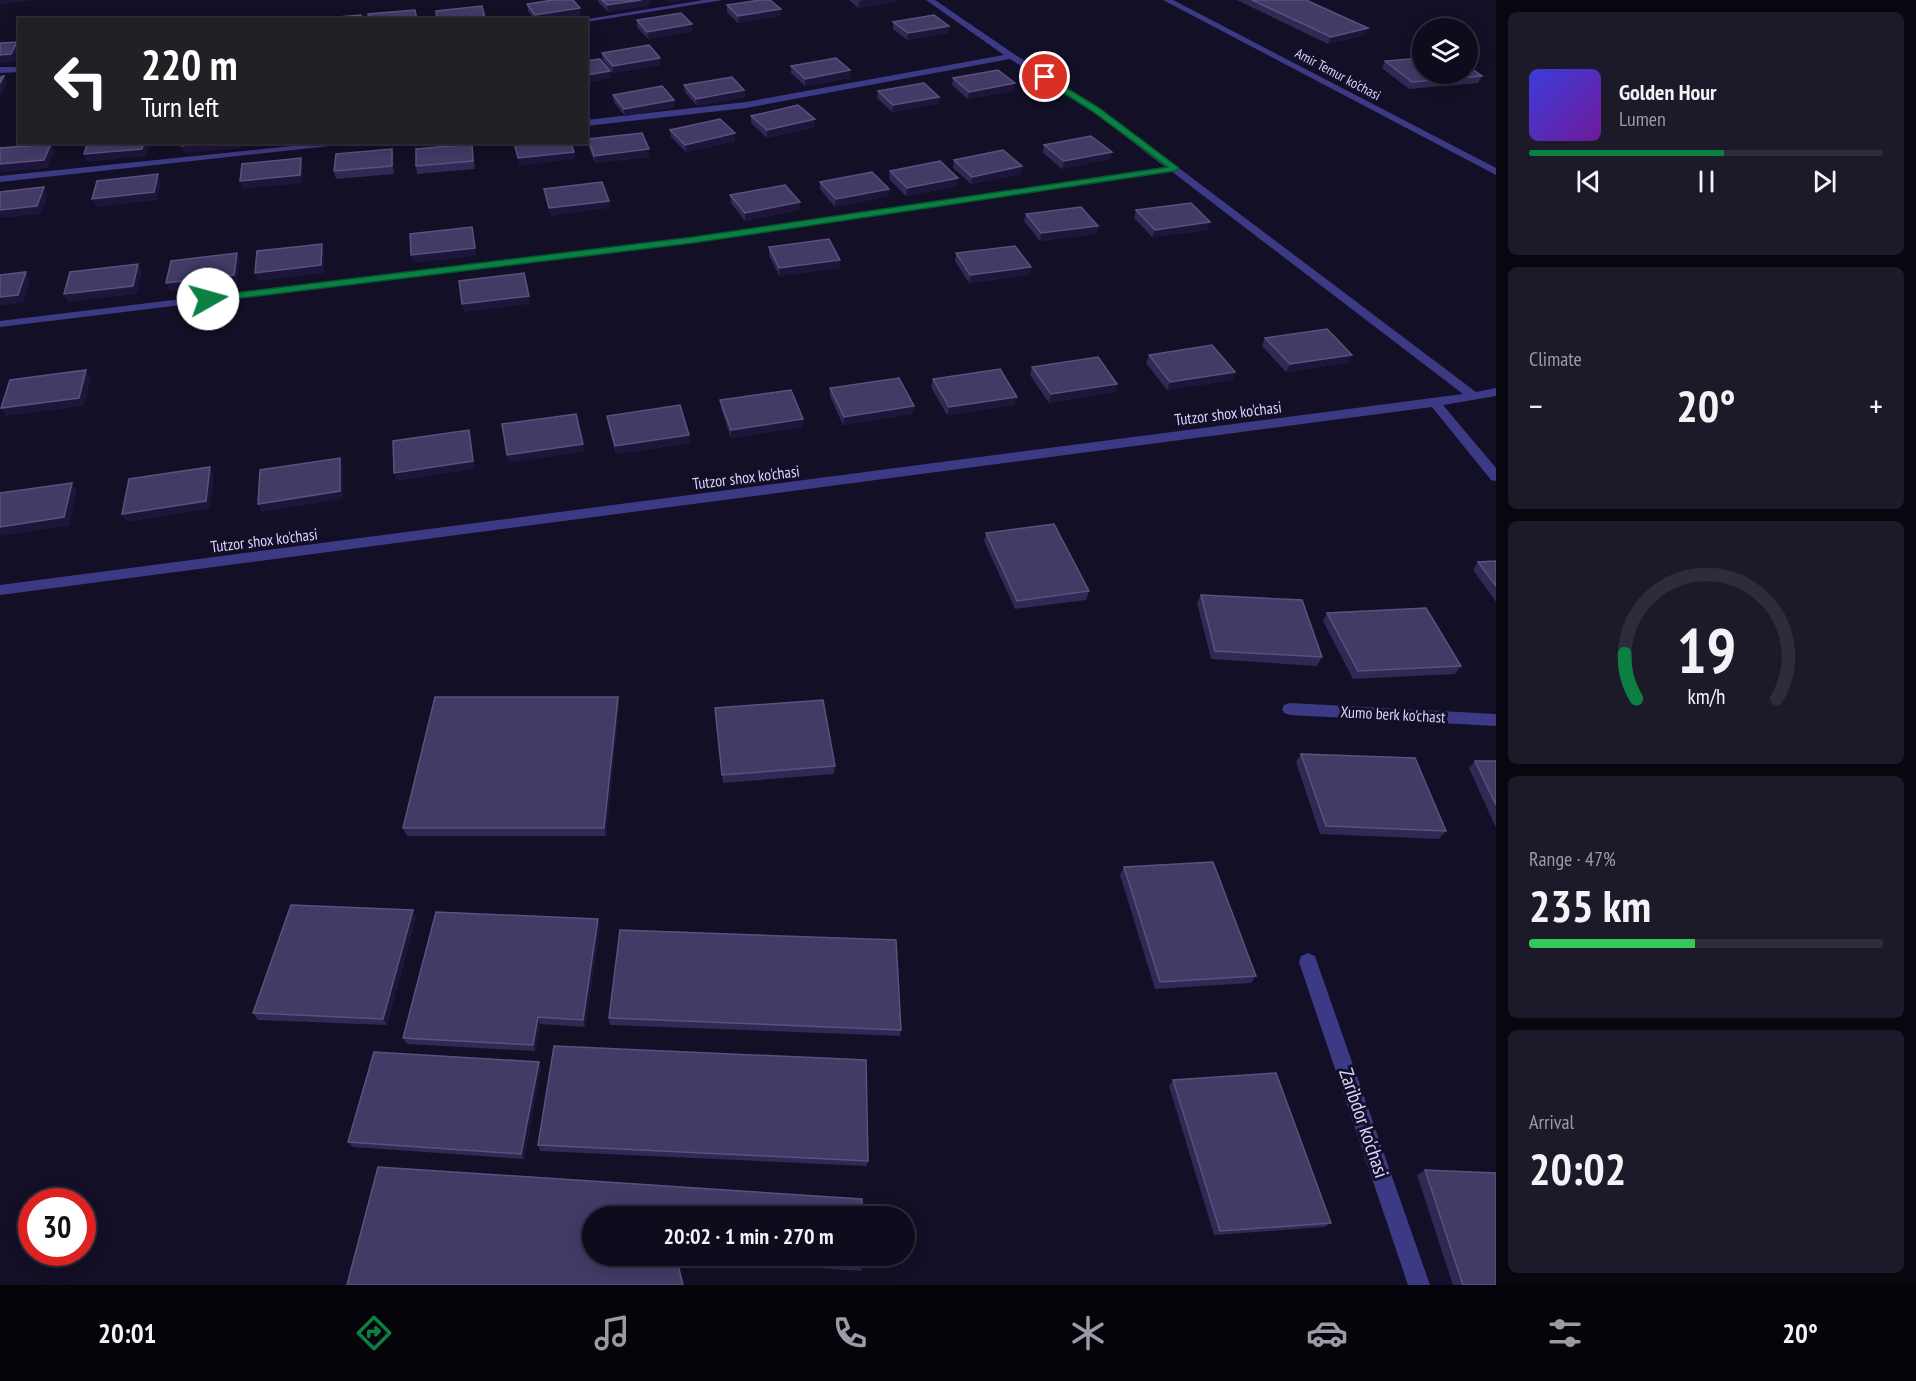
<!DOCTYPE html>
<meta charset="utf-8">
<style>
body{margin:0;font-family:"PT Sans Narrow",sans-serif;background:#1c1929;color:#f1f3f6;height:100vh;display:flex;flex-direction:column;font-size:22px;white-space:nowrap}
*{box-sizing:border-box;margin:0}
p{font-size:20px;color:#9b9ba3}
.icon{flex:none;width:33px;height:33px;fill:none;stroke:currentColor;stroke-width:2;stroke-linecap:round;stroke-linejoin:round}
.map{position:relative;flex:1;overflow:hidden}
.sheet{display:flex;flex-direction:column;gap:12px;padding:12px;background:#08060f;width:420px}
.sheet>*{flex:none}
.hud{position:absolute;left:18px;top:18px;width:570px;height:126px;border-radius:0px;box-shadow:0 3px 15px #0003,0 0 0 2px #2e2b3b;background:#202124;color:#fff;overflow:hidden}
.fabs{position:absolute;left:1412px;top:18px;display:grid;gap:12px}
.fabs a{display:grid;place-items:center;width:66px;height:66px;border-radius:50%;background:#0e0b1c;box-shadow:0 3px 15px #0003,0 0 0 2px #2e2b3b;font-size:30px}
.speed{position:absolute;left:18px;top:1188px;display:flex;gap:12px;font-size:30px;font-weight:700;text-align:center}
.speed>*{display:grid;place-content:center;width:78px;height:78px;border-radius:50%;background:#0e0b1c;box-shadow:0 3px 15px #0003,0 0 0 2px #2e2b3b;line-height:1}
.speed .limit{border:9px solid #d22;background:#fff;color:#111}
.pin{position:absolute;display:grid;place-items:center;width:51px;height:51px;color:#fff;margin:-26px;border:3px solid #fff;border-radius:50%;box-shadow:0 2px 6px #0007}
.me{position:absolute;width:66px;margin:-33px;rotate:83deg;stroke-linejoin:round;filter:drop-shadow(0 0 4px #0008)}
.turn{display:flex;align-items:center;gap:21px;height:126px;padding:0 24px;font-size:27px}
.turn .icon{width:78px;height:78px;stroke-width:2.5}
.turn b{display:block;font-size:42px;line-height:51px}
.big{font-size:45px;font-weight:600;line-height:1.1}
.sheet .widget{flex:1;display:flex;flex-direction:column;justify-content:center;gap:9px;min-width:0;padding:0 21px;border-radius:9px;background:#1c1929}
.sheet .dial{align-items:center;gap:0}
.dial svg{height:156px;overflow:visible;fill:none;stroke:#2e2b3b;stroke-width:7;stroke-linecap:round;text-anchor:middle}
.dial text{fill:#f1f3f6;stroke:none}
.song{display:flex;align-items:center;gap:18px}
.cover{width:72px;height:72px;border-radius:9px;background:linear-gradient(135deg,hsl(240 70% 55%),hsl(280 70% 35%))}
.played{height:6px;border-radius:3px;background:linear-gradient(90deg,#0b8043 55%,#2e2b3b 55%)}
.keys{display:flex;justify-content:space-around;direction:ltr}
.heat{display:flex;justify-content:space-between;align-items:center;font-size:33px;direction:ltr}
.charge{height:9px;border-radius:4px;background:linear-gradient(90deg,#34c759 47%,#2e2b3b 0)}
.trip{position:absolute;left:582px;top:1206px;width:333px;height:60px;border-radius:30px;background:#0e0b1c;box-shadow:0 3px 15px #0003,0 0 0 2px #2e2b3b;font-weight:600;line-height:60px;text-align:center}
.tab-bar{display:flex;height:96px;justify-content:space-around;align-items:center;background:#06040b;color:#9b9ba3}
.tab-bar .icon{width:42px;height:42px}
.tab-bar .on{color:#0b8043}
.tab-bar b{font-size:27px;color:#f1f3f6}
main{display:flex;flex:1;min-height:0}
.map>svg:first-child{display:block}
</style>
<main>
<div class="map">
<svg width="1496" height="1285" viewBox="0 0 1496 1285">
<rect width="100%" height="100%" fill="#130f26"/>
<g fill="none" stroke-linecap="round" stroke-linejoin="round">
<g fill="#3d3a85" fill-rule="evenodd">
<path d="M704,0H723L586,22V20H582Z"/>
<path d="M926,0H935L1014,54L1098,107L1476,392L1496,388V396L1443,405L1496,468V481L1491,480L1432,407L0,595V585L1463,394L1171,171L693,243L0,327V321L693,237L1165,167L1092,111L1010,59L746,108L586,126V120L746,102L1004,55Z"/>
<path d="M1163,0H1173L1496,168V175Z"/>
<path d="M0,67H20V72L0,73Z"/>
<path d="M331,142H367L0,182V176Z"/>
<path d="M1290,703L1496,714V726L1290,715L1284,713L1282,709L1284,705Z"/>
<path d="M1308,953L1315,956L1317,962L1430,1285H1408L1299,962L1301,956Z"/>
</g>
</g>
<g fill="#312854">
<path d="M598,0H650V5L608,12L598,2Z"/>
<path d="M849,0H898V1L858,8Z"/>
<path d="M1237,0H1306L1365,35L1328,44Z"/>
<path d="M527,4L580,15L551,20H535L528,11Z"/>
<path d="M727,5L781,9L780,16L738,23L727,12Z"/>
<path d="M637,20L692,24V31L648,39L637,27Z"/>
<path d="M893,22L949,26L948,33L907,40L893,29Z"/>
<path d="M602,53L660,65L613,73L603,60Z"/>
<path d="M1385,61L1482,76L1478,83L1409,89L1382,68Z"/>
<path d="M791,66L850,70V78L805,86L791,73Z"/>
<path d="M953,78L1013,91L968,99L952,85Z"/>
<path d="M684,85L744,90L745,97L697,106L685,92Z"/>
<path d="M878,91L939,97L938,104L892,112L877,98Z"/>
<path d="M613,95L674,100V107L625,116L614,102Z"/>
<path d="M751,116L815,119L814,127L767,138L751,123Z"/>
<path d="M670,130L735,141L686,152L671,137Z"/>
<path d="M588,139L649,157L595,163L589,147Z"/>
<path d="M472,144L475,169L417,174L416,166Z"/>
<path d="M1044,145L1112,152L1110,159L1062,169L1043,153Z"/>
<path d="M394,156V174L336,179L334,171Z"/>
<path d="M954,160L1021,174L971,184L953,168Z"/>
<path d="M890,171L957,186L906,196L889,179Z"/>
<path d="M820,182L889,189L888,196L835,207L820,189Z"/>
<path d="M730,195L800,202L799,210L745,221L731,203Z"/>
<path d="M1136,210L1208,230L1152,237L1134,218Z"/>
<path d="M1026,214L1098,226L1096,234L1040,241L1024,221Z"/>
<path d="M769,247L840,268L779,276L769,255Z"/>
<path d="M956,253L1031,267L1029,275L969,283L955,261Z"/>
<path d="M1265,338L1352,355L1348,363L1286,372L1262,346Z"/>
<path d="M1149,355L1235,372L1232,380L1167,390L1146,363Z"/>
<path d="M1032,367L1117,384L1115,392L1049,403L1030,375Z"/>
<path d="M933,379L1015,405L947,415L931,387Z"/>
<path d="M830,388L914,406L913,414L843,425L830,396Z"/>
<path d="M720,400L803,419V427L731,438L721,408Z"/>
<path d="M607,416L690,443L616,454L608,424Z"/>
<path d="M986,533L1089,591L1086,600L1015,609L984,541Z"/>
<path d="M1496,561V602L1473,570L1478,562Z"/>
<path d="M1201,595L1322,657L1317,666L1211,659L1197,603Z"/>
<path d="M1327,613L1461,666L1455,674L1353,679L1323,621Z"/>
<path d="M618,697L619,705L606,836H407L403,828Z"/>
<path d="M715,708L835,766L834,774L723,783Z"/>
<path d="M1301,754L1446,831L1439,839L1320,834L1296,762Z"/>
<path d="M1475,761H1496V828L1469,768Z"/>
<path d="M1124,867L1256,976L1251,983L1155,989L1120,875Z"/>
<path d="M416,917L387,1025L258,1020L253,1013Z"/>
<path d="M600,927L585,1027L540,1024L535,1051L407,1044L403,1038Z"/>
<path d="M609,1018L901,1030L900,1036L610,1025Z"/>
<path d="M539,1062L541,1068L524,1159L353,1147L348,1142Z"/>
<path d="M1173,1080L1331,1223L1324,1227L1214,1235L1169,1086Z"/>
<path d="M538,1145L868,1161L867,1166L540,1151Z"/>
<path d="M1425,1170L1496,1285H1453L1417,1175Z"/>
<path d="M592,1256H862V1267L861,1271L677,1258Z"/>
</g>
<g fill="#1d163a">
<path d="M0,0H36L0,4Z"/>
<path d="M641,0H650V5L608,12L607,5Z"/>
<path d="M667,0H683L667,3Z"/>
<path d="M864,0H898V1L858,8L859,1Z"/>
<path d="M580,8V15L551,20H536L535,15Z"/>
<path d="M781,9L780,16L738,23V16Z"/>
<path d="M692,24V31L648,39L647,32Z"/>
<path d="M949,26L948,33L907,40L908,33Z"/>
<path d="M1368,28L1365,35L1328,44L1331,37Z"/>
<path d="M17,42L20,47V50L14,62L0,63V55Z"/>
<path d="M660,58V65L613,73V66Z"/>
<path d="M850,70V78L805,86V79Z"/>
<path d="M610,71L611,78L586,83V75Z"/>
<path d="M4,76L7,83L0,97V83Z"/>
<path d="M1015,83L1013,91L968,99L969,92Z"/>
<path d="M744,90L745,97L697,106L696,99Z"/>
<path d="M939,97L938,104L892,112L893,105Z"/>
<path d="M674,100V107L625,116L624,109Z"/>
<path d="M815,119L814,127L767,138V130Z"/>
<path d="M735,133V141L686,152L685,145Z"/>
<path d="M144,142H150L146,156L87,162L84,154Z"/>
<path d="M215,142H242L241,148L184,153L181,146Z"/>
<path d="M51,144L55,151L47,168L0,172V164Z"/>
<path d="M392,149L394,156V174L392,166Z"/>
<path d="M649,149V157L595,163L594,156Z"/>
<path d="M574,152L575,159L519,166L518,158Z"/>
<path d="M1112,152L1110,159L1062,169L1064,161Z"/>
<path d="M301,158L303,165L302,183L243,189L240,181Z"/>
<path d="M1022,166L1021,174L971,184L972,177Z"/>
<path d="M158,174L161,182L157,200L96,207L92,199Z"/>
<path d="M958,178L957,186L906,196L907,188Z"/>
<path d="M44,187L48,195L41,214L0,218V210Z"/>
<path d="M889,189L888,196L835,207L836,199Z"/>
<path d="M609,201V208L550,216L549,208Z"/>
<path d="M800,202L799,210L745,221V213Z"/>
<path d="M1210,222L1208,230L1152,237L1155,230Z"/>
<path d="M1098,226L1096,234L1040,241L1041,233Z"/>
<path d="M473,235L476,256L413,263L411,255Z"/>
<path d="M322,244L324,252V273L258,281L255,273Z"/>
<path d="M237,253L240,261L237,283L170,291L166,283Z"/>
<path d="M840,260V268L779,276V268Z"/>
<path d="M138,264L142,272L137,294L68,302L64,294Z"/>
<path d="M1031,267L1029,275L969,283L970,275Z"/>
<path d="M26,272L30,280L23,303L0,306V297Z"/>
<path d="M529,296L530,304L464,312L462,304Z"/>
<path d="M1352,355L1348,363L1286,372L1290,364Z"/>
<path d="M86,370L91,378L84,406L6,416L1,408Z"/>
<path d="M1235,372L1232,380L1167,390L1170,382Z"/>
<path d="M1117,384L1115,392L1049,403L1051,394Z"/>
<path d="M1017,397L1015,405L947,415L949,407Z"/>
<path d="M914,406L913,414L843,425L844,417Z"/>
<path d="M803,419V427L731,438V430Z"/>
<path d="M469,430L471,438L475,469L397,481L394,473Z"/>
<path d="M689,435L690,443L616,454L615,446Z"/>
<path d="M583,444L584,452L508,463L507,455Z"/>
<path d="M340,458L343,467V499L261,512L258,504Z"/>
<path d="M210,467L214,476L210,509L127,522L122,514Z"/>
<path d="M72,483L77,491L69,526L0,536V527Z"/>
<path d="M618,697L619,705L606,836L604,828Z"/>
<path d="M413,910L416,917L387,1025L383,1019Z"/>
<path d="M598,919L600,927L585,1027L583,1020Z"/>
<path d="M538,1017L540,1024L535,1051L533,1045Z"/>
<path d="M539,1062L541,1068L524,1159L521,1154Z"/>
</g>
<g fill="#433a66" stroke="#5a527e" stroke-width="1.5">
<path d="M553,0H573L580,8L535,15L527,4Z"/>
<path d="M602,0H641L607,5Z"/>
<path d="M760,0H770L781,9L738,16L727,5Z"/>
<path d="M1252,0H1306L1368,28L1331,37Z"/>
<path d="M482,6L485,18L466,20H437L436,11Z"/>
<path d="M415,10L417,20H369L368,14Z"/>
<path d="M681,13L692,24L647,32L637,20Z"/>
<path d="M361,15V20H313V19Z"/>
<path d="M934,15L949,26L908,33L893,22Z"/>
<path d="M17,42L11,54L0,55V43Z"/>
<path d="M649,45L660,58L613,66L602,53Z"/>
<path d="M836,58L850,70L805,79L791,66Z"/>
<path d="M1422,58V74H1467V66L1482,76L1412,82L1385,61Z"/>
<path d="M600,59L610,71L586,75V61Z"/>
<path d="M998,70L1015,83L969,92L953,78Z"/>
<path d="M4,76L0,83V77Z"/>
<path d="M732,77L744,90L696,99L684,85Z"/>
<path d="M924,83L939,97L893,105L878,91Z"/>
<path d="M662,86L674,100L624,109L613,95Z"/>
<path d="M798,105L815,119L767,130L751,116Z"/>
<path d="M720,119L735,133L685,145L670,130Z"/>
<path d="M642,133L649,149L594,156L588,139Z"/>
<path d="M1091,136L1112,152L1064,161L1044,145Z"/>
<path d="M88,142H144L142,149L84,154Z"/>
<path d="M182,142H215L181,146Z"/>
<path d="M514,142H571L574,152L518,158Z"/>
<path d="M51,144L44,160L0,164V148Z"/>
<path d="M472,144L473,161L416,166V149Z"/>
<path d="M392,149V166L334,171L336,154Z"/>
<path d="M1003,150L1022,166L972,177L954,160Z"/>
<path d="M301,158L300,175L240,181L242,164Z"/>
<path d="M940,161L958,178L907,188L890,171Z"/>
<path d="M872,172L889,189L836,199L820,182Z"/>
<path d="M158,174L154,192L92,199L97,181Z"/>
<path d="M602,182L609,201L549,208L544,189Z"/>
<path d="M785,185L800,202L745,213L730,195Z"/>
<path d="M44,187L37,206L0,210V192Z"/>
<path d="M1191,203L1210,222L1155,230L1136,210Z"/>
<path d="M1081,207L1098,226L1041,233L1026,214Z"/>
<path d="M472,227L475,248L411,255L410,234Z"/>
<path d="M829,239L840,260L779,268L769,247Z"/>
<path d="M322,244L321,265L255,273L257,251Z"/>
<path d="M1015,246L1031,267L970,275L956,253Z"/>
<path d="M237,253L234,275L166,283L171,261Z"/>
<path d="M138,264L133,286L64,294L70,272Z"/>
<path d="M26,272L18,295L0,297V275Z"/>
<path d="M524,273L529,296L462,304L459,281Z"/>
<path d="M1327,329L1352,355L1290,364L1265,338Z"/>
<path d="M1212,345L1235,372L1170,382L1149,355Z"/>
<path d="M1098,357L1117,384L1051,394L1032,367Z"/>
<path d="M1000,369L1017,397L949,407L933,379Z"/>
<path d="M86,370L79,398L1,408L10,380Z"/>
<path d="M899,378L914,406L844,417L830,388Z"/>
<path d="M791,390L803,419L731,430L720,400Z"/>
<path d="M680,405L689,435L615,446L607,416Z"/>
<path d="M576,414L583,444L507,455L502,424Z"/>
<path d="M469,430L473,461L394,473L393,441Z"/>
<path d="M340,458V491L258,504L260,470Z"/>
<path d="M210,467L206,501L122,514L129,479Z"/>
<path d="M72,483L64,517L0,527V493Z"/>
<path d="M1054,524L1089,591L1017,601L986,533Z"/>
<path d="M1496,561V586L1478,562Z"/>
<path d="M1201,595L1302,600L1322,657L1215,651Z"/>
<path d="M1426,608L1461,666L1358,671L1327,613Z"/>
<path d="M435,697H618L604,828H403Z"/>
<path d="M823,700L835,766L722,775L715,708Z"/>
<path d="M1301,754L1415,758L1446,831L1326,826Z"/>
<path d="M1475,761H1496V805Z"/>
<path d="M1213,862L1256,976L1160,982L1124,867Z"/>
<path d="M291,905L413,910L383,1019L253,1013Z"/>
<path d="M436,912L598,919L583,1020L538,1017L533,1045L403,1038Z"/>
<path d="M620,930L896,940L901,1030L609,1018Z"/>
<path d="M554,1046L866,1060L868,1161L538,1145Z"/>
<path d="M374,1052L539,1062L521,1154L348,1142Z"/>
<path d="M1276,1073L1331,1223L1220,1231L1173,1080Z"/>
<path d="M378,1167L862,1199V1216H592V1256H676L683,1285H347Z"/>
<path d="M1425,1170L1496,1173V1285H1463Z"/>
<path d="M699,1256H862V1267Z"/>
</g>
<path fill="#0b8043" stroke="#07532c" stroke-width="1.5" d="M1042,76H1047L1098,107L1179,168L1175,171L693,243L208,302L203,299L208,296L693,237L1168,167L1092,111L1042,79Z"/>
<g text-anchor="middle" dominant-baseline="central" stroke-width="6" stroke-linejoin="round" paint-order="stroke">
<g font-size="14" fill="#d9d4ff" stroke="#130f26">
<text transform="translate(1338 74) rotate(28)">Amir Temur ko'chasi</text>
</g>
<g font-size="16" fill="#d9d4ff" stroke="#130f26">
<text transform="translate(1228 413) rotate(-7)">Tutzor shox ko'chasi</text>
<text transform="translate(746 477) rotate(-7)">Tutzor shox ko'chasi</text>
<text transform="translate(264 540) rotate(-7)">Tutzor shox ko'chasi</text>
<text transform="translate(1393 714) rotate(3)">Xumo berk ko'chast</text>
</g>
<g font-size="20" fill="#d9d4ff" stroke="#130f26">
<text transform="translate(1364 1123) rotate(71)">Zaribdor ko'chasi</text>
</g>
</g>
</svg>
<div class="fabs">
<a><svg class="icon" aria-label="layers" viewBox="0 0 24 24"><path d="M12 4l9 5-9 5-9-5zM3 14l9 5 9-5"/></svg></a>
</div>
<div class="speed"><div class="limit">30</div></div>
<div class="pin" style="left:1045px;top:77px;background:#d93025"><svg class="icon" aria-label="arrive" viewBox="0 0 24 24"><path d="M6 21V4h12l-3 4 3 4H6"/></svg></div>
<svg class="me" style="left:208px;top:299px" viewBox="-20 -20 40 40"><circle r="19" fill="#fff"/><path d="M0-13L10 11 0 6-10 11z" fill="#0b8043"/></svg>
<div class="trip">20:02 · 1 min · 270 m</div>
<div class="hud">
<div class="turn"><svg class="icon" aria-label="left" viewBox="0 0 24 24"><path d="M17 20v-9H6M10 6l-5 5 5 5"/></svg><div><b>220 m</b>Turn left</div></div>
</div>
</div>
<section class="sheet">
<div class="widget">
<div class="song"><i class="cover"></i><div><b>Golden Hour</b><p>Lumen</p></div></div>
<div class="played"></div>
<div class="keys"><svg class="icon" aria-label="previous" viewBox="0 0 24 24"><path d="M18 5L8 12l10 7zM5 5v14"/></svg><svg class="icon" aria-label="pause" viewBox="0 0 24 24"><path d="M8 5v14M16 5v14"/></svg><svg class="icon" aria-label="next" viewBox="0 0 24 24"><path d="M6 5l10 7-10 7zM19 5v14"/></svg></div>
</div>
<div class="widget"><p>Climate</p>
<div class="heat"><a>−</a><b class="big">20°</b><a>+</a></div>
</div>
<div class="widget dial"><svg viewBox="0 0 100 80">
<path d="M14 69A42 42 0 1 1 86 69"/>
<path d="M14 69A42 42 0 0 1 8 46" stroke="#0b8043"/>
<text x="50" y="56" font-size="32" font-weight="700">19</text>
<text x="50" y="72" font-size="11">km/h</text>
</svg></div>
<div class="widget"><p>Range · 47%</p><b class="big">235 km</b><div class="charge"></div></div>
<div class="widget"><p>Arrival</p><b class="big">20:02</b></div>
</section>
</main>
<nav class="tab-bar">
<b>20:01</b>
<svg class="icon on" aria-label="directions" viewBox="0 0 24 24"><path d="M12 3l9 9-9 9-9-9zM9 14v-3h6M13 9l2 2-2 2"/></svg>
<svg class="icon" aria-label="music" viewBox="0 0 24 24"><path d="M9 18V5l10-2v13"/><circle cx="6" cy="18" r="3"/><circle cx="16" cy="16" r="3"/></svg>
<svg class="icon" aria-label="phone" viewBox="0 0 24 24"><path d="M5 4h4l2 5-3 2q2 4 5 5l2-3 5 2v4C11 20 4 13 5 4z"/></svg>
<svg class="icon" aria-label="climate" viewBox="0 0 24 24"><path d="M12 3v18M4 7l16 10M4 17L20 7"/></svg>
<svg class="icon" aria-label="car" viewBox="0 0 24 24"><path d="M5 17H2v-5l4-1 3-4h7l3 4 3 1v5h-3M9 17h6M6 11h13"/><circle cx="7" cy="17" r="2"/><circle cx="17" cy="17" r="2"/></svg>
<svg class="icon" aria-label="filters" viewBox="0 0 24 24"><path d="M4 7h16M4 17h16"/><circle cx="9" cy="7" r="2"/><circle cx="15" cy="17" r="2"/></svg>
<b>20°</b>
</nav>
